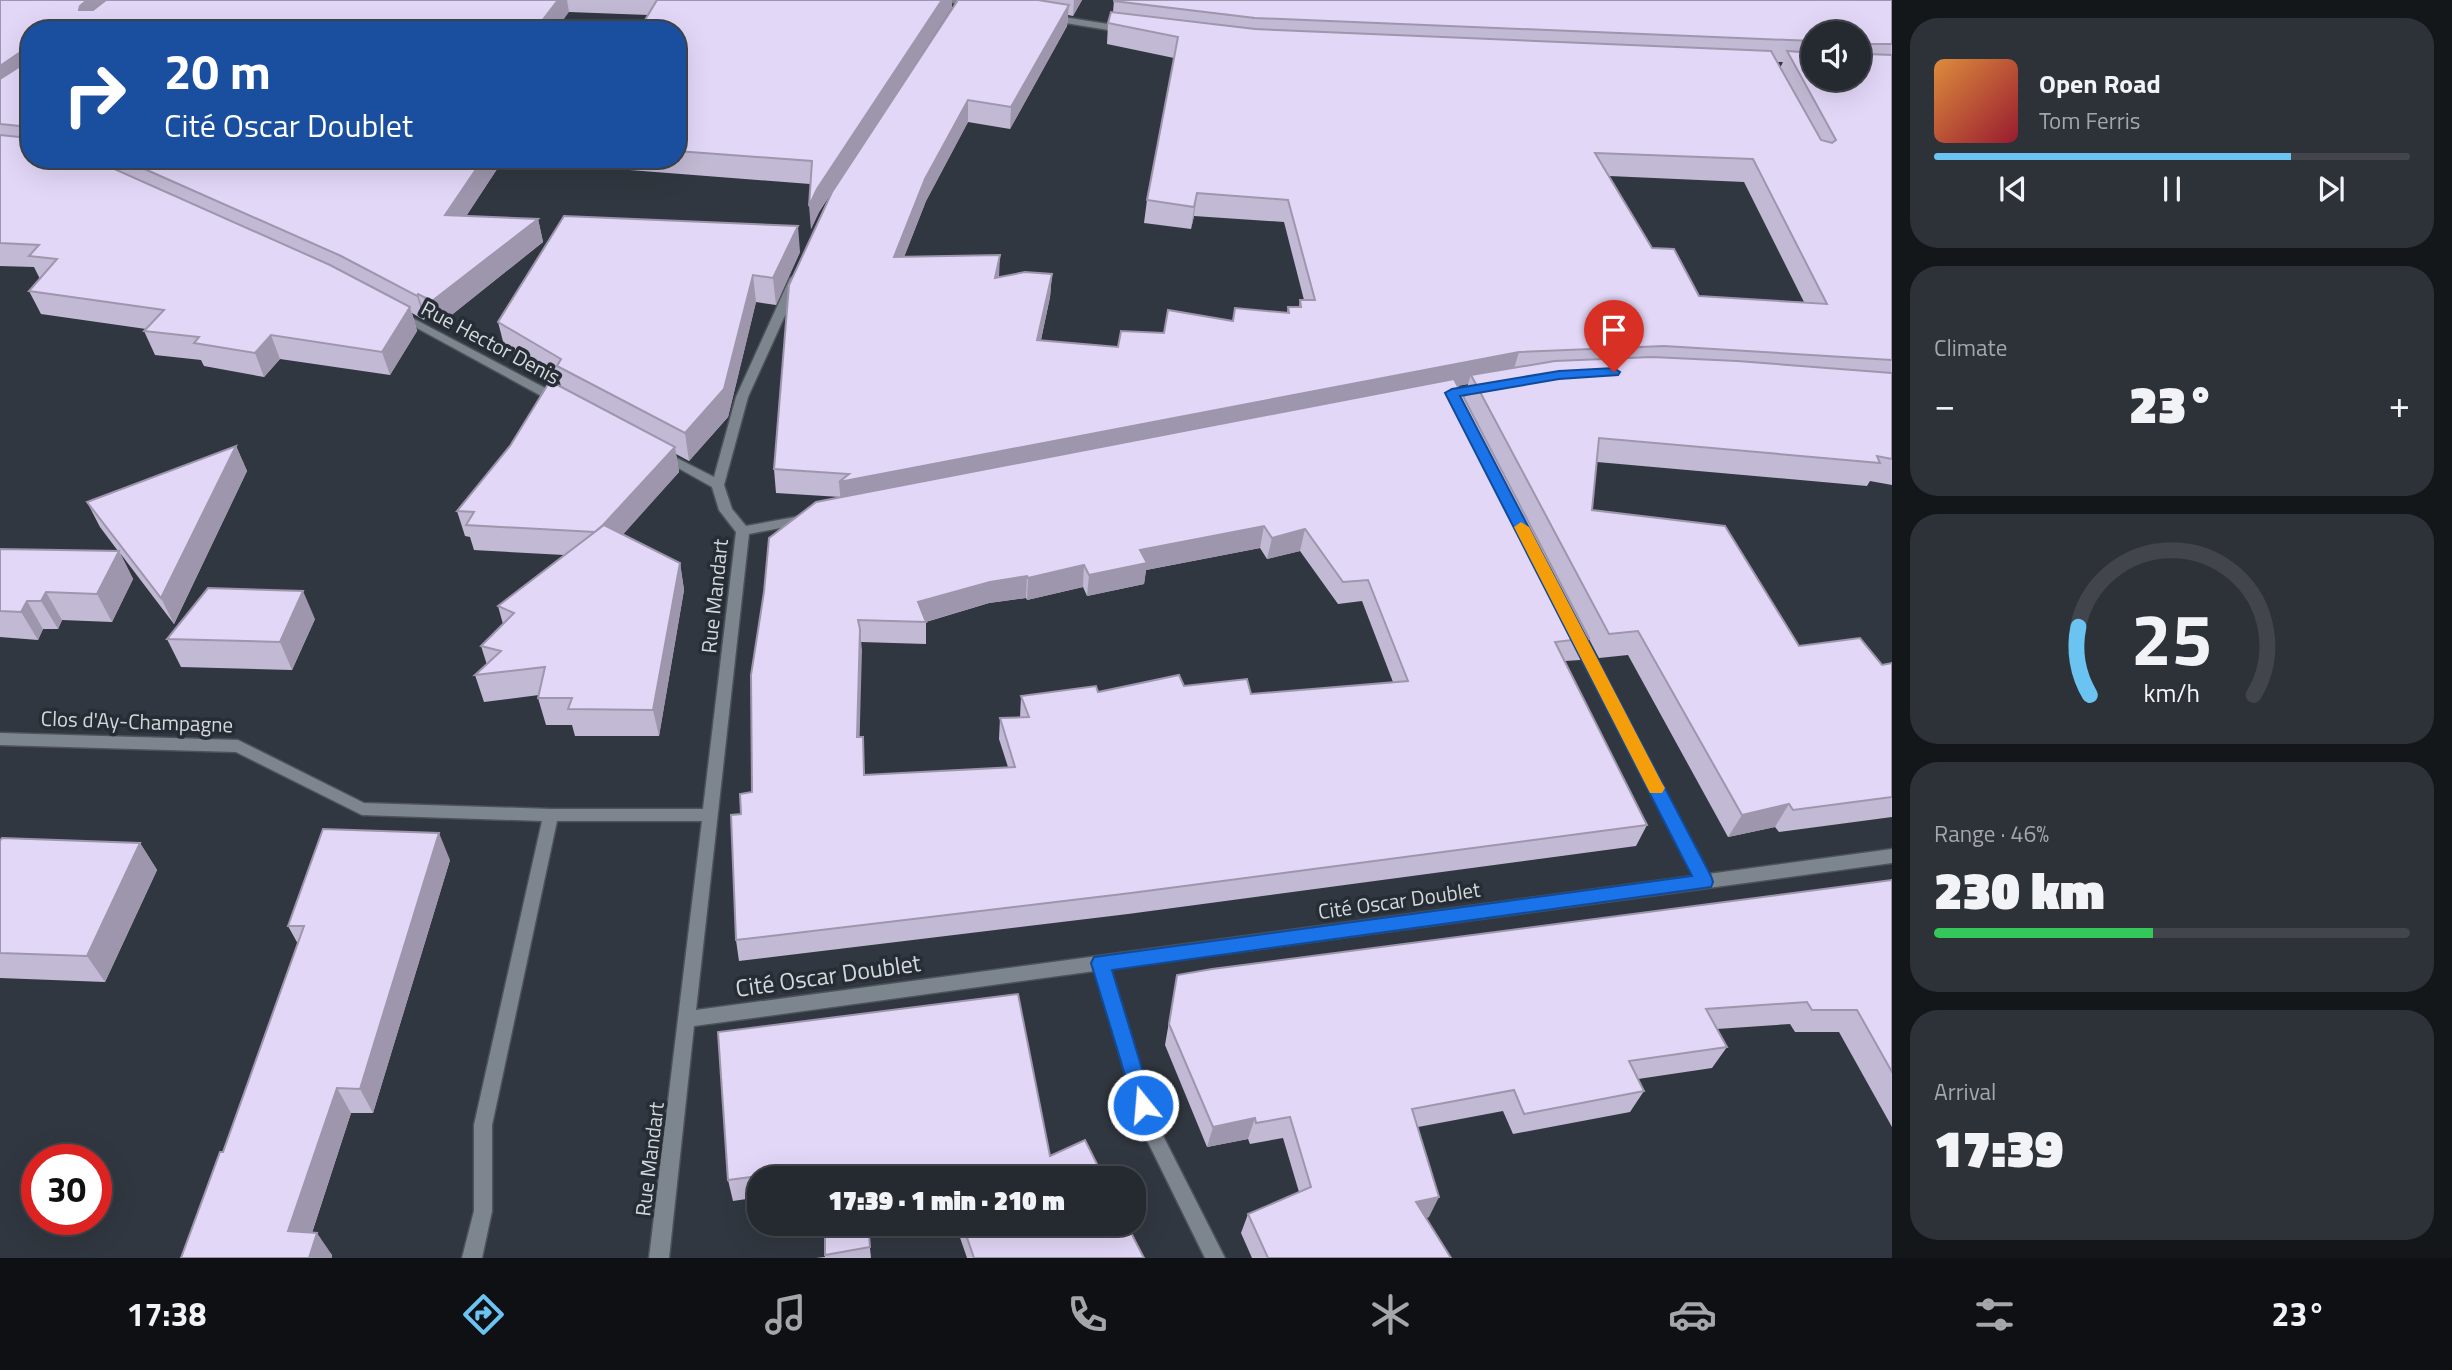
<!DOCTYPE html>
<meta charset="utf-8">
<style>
body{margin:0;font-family:"Titillium Web",sans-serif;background:#2d3138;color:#f1f3f6;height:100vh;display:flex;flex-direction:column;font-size:26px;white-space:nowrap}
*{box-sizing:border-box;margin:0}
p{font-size:23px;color:#a3a6ab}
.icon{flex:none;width:38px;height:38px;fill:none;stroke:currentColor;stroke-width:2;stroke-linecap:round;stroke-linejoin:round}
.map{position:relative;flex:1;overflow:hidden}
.side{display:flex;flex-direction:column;gap:18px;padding:18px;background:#14171a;width:560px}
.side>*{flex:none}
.guide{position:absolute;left:21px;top:21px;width:665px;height:147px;border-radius:28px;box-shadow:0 7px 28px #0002,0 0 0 2px #42454c;background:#1a4fa0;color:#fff;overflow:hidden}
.fabs{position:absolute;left:1801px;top:21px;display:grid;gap:14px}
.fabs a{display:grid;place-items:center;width:70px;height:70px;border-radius:50%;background:#252930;box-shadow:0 7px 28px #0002,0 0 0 2px #42454c;font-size:35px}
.speed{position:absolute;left:21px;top:1144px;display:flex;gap:14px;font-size:35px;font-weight:700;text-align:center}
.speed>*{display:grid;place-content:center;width:91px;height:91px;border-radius:50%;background:#252930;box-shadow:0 7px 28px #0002,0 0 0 2px #42454c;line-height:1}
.speed .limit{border:10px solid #d22;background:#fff;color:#111}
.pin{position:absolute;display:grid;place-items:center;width:60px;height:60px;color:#fff;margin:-72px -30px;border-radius:50% 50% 50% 0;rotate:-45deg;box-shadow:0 0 7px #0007}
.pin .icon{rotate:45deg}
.me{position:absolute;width:77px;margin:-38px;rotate:343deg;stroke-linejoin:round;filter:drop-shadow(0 0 5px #0008)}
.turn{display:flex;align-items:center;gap:24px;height:147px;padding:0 28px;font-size:32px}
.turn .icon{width:91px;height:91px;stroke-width:2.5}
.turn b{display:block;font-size:49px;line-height:60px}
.big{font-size:52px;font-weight:800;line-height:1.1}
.side .tile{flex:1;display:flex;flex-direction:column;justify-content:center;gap:10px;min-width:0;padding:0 24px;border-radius:28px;background:#2d3138}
.side .dial{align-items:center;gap:0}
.dial svg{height:182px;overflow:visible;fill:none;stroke:#42454c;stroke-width:7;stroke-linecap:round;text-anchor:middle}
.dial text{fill:#f1f3f6;stroke:none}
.song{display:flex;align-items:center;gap:21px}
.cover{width:84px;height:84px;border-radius:10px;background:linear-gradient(135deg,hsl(30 70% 55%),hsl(350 70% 35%))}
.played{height:7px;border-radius:4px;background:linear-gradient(90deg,#6ac3f1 75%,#42454c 75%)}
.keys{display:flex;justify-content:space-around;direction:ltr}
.heat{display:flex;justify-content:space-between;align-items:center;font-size:38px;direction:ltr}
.charge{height:10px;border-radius:5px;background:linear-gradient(90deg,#34c759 46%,#42454c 0)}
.trip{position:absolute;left:747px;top:1166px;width:399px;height:70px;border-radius:28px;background:#252930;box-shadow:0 7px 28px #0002,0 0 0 2px #42454c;font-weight:800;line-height:70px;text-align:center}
.tabs{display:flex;height:112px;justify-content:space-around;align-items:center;background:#0f1013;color:#a3a6ab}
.tabs .icon{width:49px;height:49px}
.tabs .active{color:#6ac3f1}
.tabs b{font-size:32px;color:#f1f3f6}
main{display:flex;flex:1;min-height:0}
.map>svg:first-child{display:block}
</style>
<main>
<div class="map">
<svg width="1892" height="1258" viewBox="0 0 1892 1258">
<rect width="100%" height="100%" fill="#313740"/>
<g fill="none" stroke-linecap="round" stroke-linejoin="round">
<g stroke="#4d5359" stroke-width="3">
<g id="minor">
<path d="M796,275L802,278L748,397L724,485L732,509L746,526L806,515L813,519L806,523L749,534L696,1010L1693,876L1569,634L1576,629L1583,634L1708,874L1892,849V863L1111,969L1158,1126L1225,1258H1205L1141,1128L1095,971L694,1026L669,1258H649L702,821H557L492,1125V1211L482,1258H462L474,1211V1125L542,821L362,815L236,752L0,745V733L238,740L364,803L551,809H703L736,532L719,510L712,487L655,455L657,452H665L714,477L736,397L790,278Z"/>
<path d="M399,311L564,398L566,401L564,404H556L395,316V312Z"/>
</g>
</g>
<g stroke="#4d5359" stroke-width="3">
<g id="tertiary">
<path d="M940,0H961L979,5L975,8Z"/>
<path d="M1050,15L1127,27L1132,30L1127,33L1047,20V16Z"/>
</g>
</g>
<use href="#minor" fill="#7d858e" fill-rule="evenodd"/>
<use href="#tertiary" fill="#7d858e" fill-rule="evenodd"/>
</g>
<g fill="#c2b9d4" fill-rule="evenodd">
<path d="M0,0H952V7L819,212L811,229L810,184L503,160L466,216L538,219L543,242L439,325L425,317L424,320L412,313L417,331L390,375L280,359L264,377L204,366L201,360L155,355L144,331L146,329L41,314L29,291L40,279L34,267L0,266ZM569,12L648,15L677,30V159H30V30Z"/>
<path d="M958,0H1082L1073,16L1068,15L1067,26L1010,129L968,122L926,201L904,257L999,277L1052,274L1050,297L1041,340L1118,347L1164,333L1233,321L1235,308L1287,313L1288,307H1299L1300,300H1304L1284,222L1194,216L1191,229L1144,223L1147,200L1174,58L1107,44L1108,23L1113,12L1114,0H1892V485L1870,481L1867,486L1597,462L1592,510L1799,646L1882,665L1892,663V817L1779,832L1775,827L1728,837L1628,655L1599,658L1589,639L1580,660L1565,661L1647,825L1636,846L1128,914L739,961L736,940L741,814L752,792L840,497L776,493L774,469ZM1813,33L1858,79H1813ZM1777,62H1783L1780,68ZM1609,176L1744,182L1804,302L1699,296L1652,248ZM1468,384L1464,398L1457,386ZM1260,548L1267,559L1300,551L1338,604L1362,601L1393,682L1251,694L1184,686L1098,692L1021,696L1020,718H1000L999,739L1008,767L865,775L859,737L861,642L926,644V622L989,603L1026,598L1027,600L1083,587L1087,596L1144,584L1146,570Z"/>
<path d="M800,252L776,305L756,302L728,417L689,461L676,454L679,472L623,534L680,563L684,590L659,736H575L572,725H546L538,698L539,695L484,702L475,675L487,665L481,646L503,624L498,606L564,555L474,550L470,537L465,536L457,511L561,387L560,382L505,349L498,322Z"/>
<path d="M236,446L247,471L174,624L120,553L133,579L112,622L62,620L58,629H43L38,640L0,637V549L118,551L100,527L87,502Z"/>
<path d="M315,619L292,670L181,667L167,639Z"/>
<path d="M0,841L140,843L157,870L105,982L0,978Z"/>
<path d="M450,860L373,1113H351L312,1233L332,1255V1258H181L223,1152L298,944L288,926Z"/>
<path d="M1892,880V1127L1839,1032H1795L1790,1024L1717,1029L1727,1047L1712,1068L1638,1079L1644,1091L1630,1112L1513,1134L1503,1111L1418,1127L1429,1217L1426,1218L1451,1258H1252L1241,1233L1248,1214L1299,1192L1283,1138L1250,1144L1248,1139L1207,1147L1165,1045L1177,975Z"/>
<path d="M718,1032L1050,1156L1104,1178H760V1197L733,1201L728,1180Z"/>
<path d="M825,1223H896L868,1229L871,1258H816L825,1257Z"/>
<path d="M955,1223H1126L1144,1258H967Z"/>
</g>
<g fill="#9e96ad">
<path d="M87,0H123L88,28L79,10L80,6Z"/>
<path d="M558,0H567L569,12L556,30H535Z"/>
<path d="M942,0H952V7L819,212L811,229L809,206L817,189Z"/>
<path d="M1074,0H1082L1073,16Z"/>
<path d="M1069,5L1067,26L1010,129L1011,107Z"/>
<path d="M19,53L28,75L0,95V66Z"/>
<path d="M968,100V122L926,201L895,280L894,257L925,179Z"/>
<path d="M483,159L503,160L452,238L445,215Z"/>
<path d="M1197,193L1194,216L1191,229L1194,207Z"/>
<path d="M538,219L543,242L439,325L432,301Z"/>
<path d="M798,226L800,252L776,305L773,278Z"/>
<path d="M1000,255L999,278H995Z"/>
<path d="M1052,274L1050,297L1036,363L1037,340Z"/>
<path d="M753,275L756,302L728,417L689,461L685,433Z"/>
<path d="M418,294L425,317L424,320L417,296Z"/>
<path d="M410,307L417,331L390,375L382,352Z"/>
<path d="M271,335L280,359L264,377L255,353Z"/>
<path d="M1519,352L1512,375H1471L1468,384L841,505L839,482Z"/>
<path d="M236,446L247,471L174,624L161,598Z"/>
<path d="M675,447L679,472L603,557L597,532Z"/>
<path d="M1264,526L1260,548L1146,570L1144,584L1087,596L1089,575L1140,550Z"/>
<path d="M1305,529L1300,551L1267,559L1272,538Z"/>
<path d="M119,551L133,579L112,622L97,594Z"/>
<path d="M680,563L684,590L659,736L653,710Z"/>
<path d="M1084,565L1083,587L1027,600L1028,578Z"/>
<path d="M1027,576L1026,598L989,603L925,622L918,602L990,582Z"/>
<path d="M303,591L315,619L292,670L280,642Z"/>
<path d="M46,592L62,620L58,629L41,601Z"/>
<path d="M27,601L43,629L38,640L21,612Z"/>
<path d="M860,629L862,650L859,758L857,737Z"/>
<path d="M1789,804L1775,827L1728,837L1742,815Z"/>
<path d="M439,833L450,860L373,1113L360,1089Z"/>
<path d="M140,843L157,870L105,982L87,956Z"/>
<path d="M337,1088L351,1113L305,1254L288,1231Z"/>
<path d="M1255,1118L1248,1139L1207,1147L1213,1127Z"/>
<path d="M1439,1197L1429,1217L1406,1222L1416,1202Z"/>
<path d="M317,1233L332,1255V1258H309Z"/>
</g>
<g fill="#e2d7f7" stroke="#9e96ad" stroke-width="2" fill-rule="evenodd">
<path d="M0,0H87L80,6L79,10H93L106,0H558L535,30H30V159H92L330,265L410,307L382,352L271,335L255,353L194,343L199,337L144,331L164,310L29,291L57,259L29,256L39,245L0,243V135L19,137L22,134L20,126L0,124V79L22,65V53H19L0,66Z"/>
<path d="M657,0H942L817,189L809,206L812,161L677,151V30H639Z"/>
<path d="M958,0H1038L1069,5L1011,107L968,100L925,179L894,257L1000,255L995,278L1025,272L1052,274L1037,340L1118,347L1121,331L1164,333L1168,310L1233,321L1235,308L1289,313L1288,307H1301L1300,300H1315L1288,200L1197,193L1194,207L1147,200L1178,37L1108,23L1111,12L1255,29L1771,51L1821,140L1832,143L1836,140L1787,51L1813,53V79H1858V33H1813V41L1255,18L1114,1V0H1892V44H1866L1867,54L1892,55V360L1664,346L1519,352L839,482L849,474L774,469L789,285L832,192ZM1595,153L1753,159L1827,304L1699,296L1674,249L1652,248Z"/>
<path d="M122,159H483L445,215L538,219L432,301L418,294L417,296L341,256Z"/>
<path d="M564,216L798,226L773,278L753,275L724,389L685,433L557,366L561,359L498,322Z"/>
<path d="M1652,357L1737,361L1892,373V459L1877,456L1880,463L1599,438L1592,510L1725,526L1799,646L1860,638L1882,665L1892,663V797L1793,810L1789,804L1742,815L1638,631L1609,634L1471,375L1555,361Z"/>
<path d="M1454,379L1589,638L1555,642L1647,825L1131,893L736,940L731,815L741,814L740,794L752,792L751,675L764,592L769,538L816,502ZM1264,526L1272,538L1305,529L1343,582L1368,580L1408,681L1251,694L1247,679L1184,686L1179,675L1098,692L1096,686L1021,696L1029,717L1000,718L1015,767L864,775L863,737H857L860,629L858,620L926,622L918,602L990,582L1027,576L1028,578L1084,565L1089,575L1147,563L1140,550Z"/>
<path d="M550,381L675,447L603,525L595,532L466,525L474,512L457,511L510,446Z"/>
<path d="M236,446L161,598L87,502Z"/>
<path d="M604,525L680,563L653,710L568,709L572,698H538L545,667L475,675L501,651L481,646L514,613L498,606Z"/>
<path d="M0,549L119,551L97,594L46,592L41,601H27L21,612L0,611Z"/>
<path d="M208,588L303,591L280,642L167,639Z"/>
<path d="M323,829L439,833L360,1089L337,1088L288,1231L317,1233L309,1258H181L220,1152H223L304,926H288Z"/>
<path d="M2,838L140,843L87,956L0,953V841Z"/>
<path d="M1892,880V1072L1857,1010H1812L1807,1002L1706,1009L1727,1047L1629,1061L1644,1091L1524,1114L1514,1090L1412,1109L1439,1197L1416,1202L1451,1258H1268L1248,1214L1311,1187L1290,1117L1256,1123L1255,1118L1213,1127L1169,1024L1177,975L1212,969Z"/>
<path d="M1018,994L1050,1156L1085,1140L1104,1178H825V1167L728,1180L718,1032Z"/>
<path d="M825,1223H868L870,1247L825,1255Z"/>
<path d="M962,1223H1126L1144,1258H974Z"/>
</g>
<path fill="#1a73e8" stroke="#114b97" stroke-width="2" d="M1614,368L1620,372L1618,375L1559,379L1460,396L1711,876L1713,882L1711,887L1112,970L1153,1105L1150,1111L1143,1114L1136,1111L1091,963L1094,957L1692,876L1445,393L1452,389L1559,371Z"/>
<path fill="#f59e0b" d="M1521,522L1529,527L1662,783L1665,788L1662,793H1650L1514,527Z"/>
<g text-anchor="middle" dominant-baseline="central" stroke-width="7" stroke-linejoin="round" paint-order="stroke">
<g font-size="21" fill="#d4d8dd" stroke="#272d35">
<text transform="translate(491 342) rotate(28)">Rue Hector Denis</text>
<text transform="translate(714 596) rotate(-84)">Rue Mandart</text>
<text transform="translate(137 721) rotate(2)">Clos d'Ay-Champagne</text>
<text transform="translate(1399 900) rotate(-8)">Cité Oscar Doublet</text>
<text transform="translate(649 1159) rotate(-83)">Rue Mandart</text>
</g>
<g font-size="24" fill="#d4d8dd" stroke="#272d35">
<text transform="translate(828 975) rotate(-8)">Cité Oscar Doublet</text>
</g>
</g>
</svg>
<div class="fabs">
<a><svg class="icon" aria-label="sound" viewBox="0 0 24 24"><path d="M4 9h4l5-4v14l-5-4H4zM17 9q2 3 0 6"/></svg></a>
</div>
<div class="speed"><div class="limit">30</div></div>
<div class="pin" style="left:1614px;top:372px;background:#d93025"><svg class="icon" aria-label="arrive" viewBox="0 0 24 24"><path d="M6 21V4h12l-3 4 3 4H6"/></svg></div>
<svg class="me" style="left:1143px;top:1105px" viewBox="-20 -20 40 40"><circle r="17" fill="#1a73e8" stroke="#fff" stroke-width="3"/><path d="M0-11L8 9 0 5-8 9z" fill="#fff"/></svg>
<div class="trip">17:39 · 1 min · 210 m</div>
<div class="guide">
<div class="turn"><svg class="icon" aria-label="right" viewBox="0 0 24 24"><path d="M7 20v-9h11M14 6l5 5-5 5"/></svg><div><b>20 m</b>Cité Oscar Doublet</div></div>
</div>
</div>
<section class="side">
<div class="tile">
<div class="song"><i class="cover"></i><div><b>Open Road</b><p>Tom Ferris</p></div></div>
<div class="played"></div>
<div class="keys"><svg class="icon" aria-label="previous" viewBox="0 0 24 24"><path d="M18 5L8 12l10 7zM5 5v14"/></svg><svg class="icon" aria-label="pause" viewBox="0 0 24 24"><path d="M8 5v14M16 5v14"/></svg><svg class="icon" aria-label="next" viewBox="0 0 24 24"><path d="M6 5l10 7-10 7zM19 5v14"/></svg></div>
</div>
<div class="tile"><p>Climate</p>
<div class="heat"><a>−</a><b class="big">23°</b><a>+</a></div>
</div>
<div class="tile dial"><svg viewBox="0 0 100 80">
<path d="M14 69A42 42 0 1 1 86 69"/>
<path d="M14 69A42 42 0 0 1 9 39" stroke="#6ac3f1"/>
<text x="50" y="56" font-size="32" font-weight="700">25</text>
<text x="50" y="72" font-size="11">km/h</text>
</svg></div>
<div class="tile"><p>Range · 46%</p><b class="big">230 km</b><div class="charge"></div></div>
<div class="tile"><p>Arrival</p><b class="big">17:39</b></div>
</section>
</main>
<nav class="tabs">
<b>17:38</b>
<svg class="icon active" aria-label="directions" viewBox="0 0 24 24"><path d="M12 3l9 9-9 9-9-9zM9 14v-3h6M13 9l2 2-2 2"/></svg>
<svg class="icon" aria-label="music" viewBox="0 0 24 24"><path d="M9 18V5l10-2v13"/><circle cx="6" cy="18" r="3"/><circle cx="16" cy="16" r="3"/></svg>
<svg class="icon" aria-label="phone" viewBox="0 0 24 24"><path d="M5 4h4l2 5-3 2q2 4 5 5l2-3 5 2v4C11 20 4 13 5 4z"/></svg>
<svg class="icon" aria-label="climate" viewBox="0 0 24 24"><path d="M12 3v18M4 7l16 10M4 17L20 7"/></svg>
<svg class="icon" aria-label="car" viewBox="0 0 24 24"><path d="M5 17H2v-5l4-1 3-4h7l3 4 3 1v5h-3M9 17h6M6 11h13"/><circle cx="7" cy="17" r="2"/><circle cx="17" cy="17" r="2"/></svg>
<svg class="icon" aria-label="filters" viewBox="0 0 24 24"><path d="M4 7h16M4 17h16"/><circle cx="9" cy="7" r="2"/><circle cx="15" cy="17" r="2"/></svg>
<b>23°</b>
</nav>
